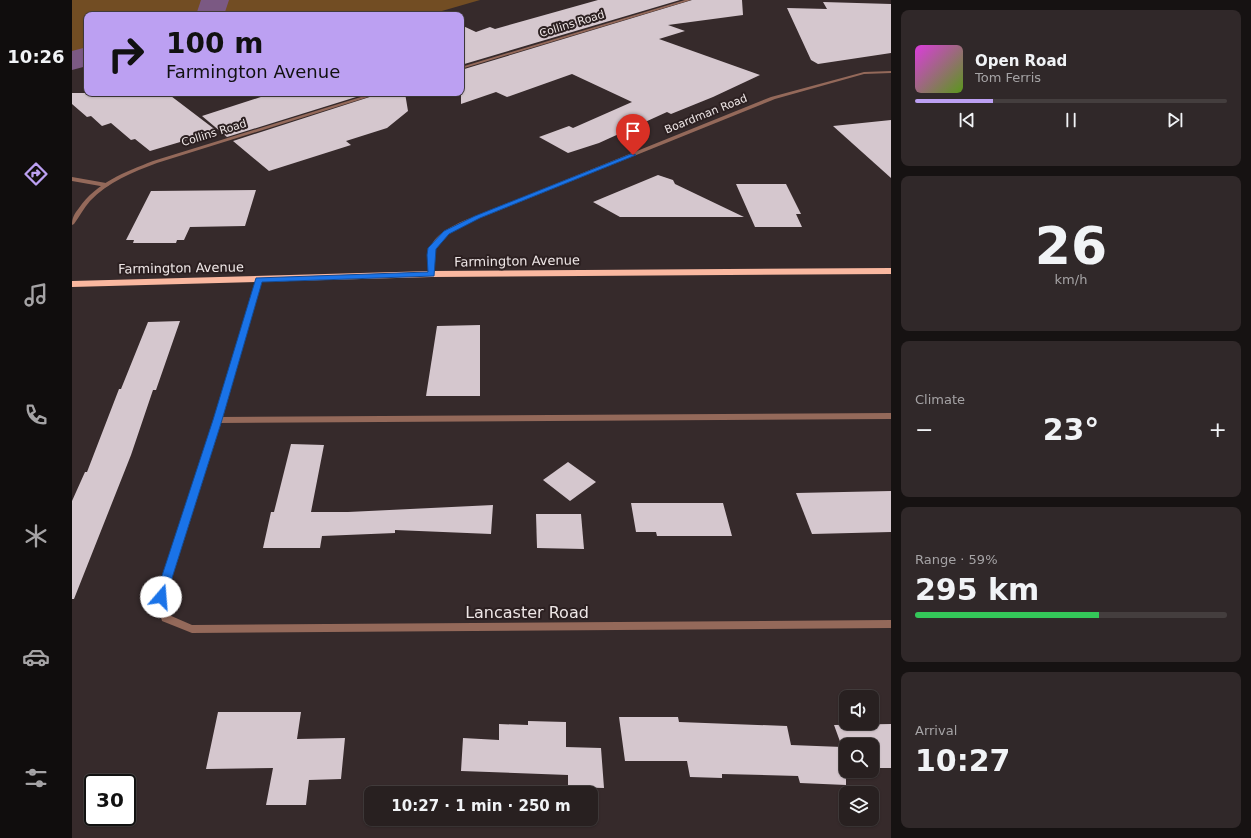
<!DOCTYPE html>
<meta charset="utf-8">
<style>
body{margin:0;font-family:"DejaVu Sans",sans-serif;background:#302829;color:#f1f3f6;height:100vh;display:flex;flex-direction:column;font-size:15px;white-space:nowrap}
*{box-sizing:border-box;margin:0}
p{font-size:13px;color:#a5a3a5}
.icon{flex:none;width:22px;height:22px;fill:none;stroke:currentColor;stroke-width:2;stroke-linecap:round;stroke-linejoin:round}
.map{position:relative;flex:1;overflow:hidden}
.side{display:flex;flex-direction:column;gap:10px;padding:10px;background:#161212;width:360px}
.side>*{flex:none}
.hud{position:absolute;left:12px;top:12px;width:380px;height:84px;border-radius:8px;box-shadow:0 1px 3px #0004,0 0 0 1px #443e3e;background:#bca0f2;color:#111;overflow:hidden}
.buttons{position:absolute;left:767px;top:690px;display:grid;gap:8px}
.buttons a{display:grid;place-items:center;width:40px;height:40px;border-radius:8px;background:#282020;box-shadow:0 1px 3px #0004,0 0 0 1px #443e3e;font-size:20px}
.speed{position:absolute;left:12px;top:774px;display:flex;gap:8px;font-size:20px;font-weight:700;text-align:center}
.speed>*{display:grid;place-content:center;width:52px;height:52px;border-radius:50%;background:#282020;box-shadow:0 1px 3px #0004,0 0 0 1px #443e3e;line-height:1}
.speed .limit{border:2px solid #111;border-radius:6px;background:#fff;color:#111}
.pin{position:absolute;display:grid;place-items:center;width:34px;height:34px;color:#fff;margin:-41px -17px;border-radius:50% 50% 50% 0;rotate:-45deg;box-shadow:0 0 4px #0007}
.pin .icon{rotate:45deg}
.me{position:absolute;width:44px;margin:-22px;rotate:18deg;stroke-linejoin:round;filter:drop-shadow(0 0 3px #0008)}
.turn{display:flex;align-items:center;gap:14px;height:84px;padding:0 16px;font-size:18px}
.turn .icon{width:52px;height:52px;stroke-width:2.5}
.turn b{display:block;font-size:28px;line-height:34px}
.big{font-size:30px;font-weight:600;line-height:1.1}
.side .card{flex:1;display:flex;flex-direction:column;justify-content:center;gap:6px;min-width:0;padding:0 14px;border-radius:8px;background:#302829}
.side .dial{align-items:center;gap:0}
.dial b{font-size:52px;line-height:1}
.song{display:flex;align-items:center;gap:12px}
.cover{width:48px;height:48px;border-radius:6px;background:linear-gradient(135deg,hsl(300 70% 55%),hsl(90 70% 35%))}
.played{height:4px;border-radius:2px;background:linear-gradient(90deg,#bca0f2 25%,#443e3e 25%)}
.keys{display:flex;justify-content:space-around;direction:ltr}
.heat{display:flex;justify-content:space-between;align-items:center;font-size:22px;direction:ltr}
.charge{height:6px;border-radius:3px;background:linear-gradient(90deg,#34c759 59%,#443e3e 0)}
.trip{position:absolute;left:292px;top:786px;width:234px;height:40px;border-radius:8px;background:#282020;box-shadow:0 1px 3px #0004,0 0 0 1px #443e3e;font-weight:600;line-height:40px;text-align:center}
main{display:flex;flex:1;min-height:0}
.menu{display:flex;flex-direction:column;width:72px;justify-content:space-around;align-items:center;background:#100d0d;color:#a5a3a5}
.menu .icon{width:28px;height:28px}
.menu .active{color:#bca0f2}
.menu b{font-size:18px;color:#f1f3f6}
.map>svg:first-child{display:block}
</style>
<main>
<nav class="menu">
<b>10:26</b>
<svg class="icon active" aria-label="directions" viewBox="0 0 24 24"><path d="M12 3l9 9-9 9-9-9zM9 14v-3h6M13 9l2 2-2 2"/></svg>
<svg class="icon" aria-label="music" viewBox="0 0 24 24"><path d="M9 18V5l10-2v13"/><circle cx="6" cy="18" r="3"/><circle cx="16" cy="16" r="3"/></svg>
<svg class="icon" aria-label="phone" viewBox="0 0 24 24"><path d="M5 4h4l2 5-3 2q2 4 5 5l2-3 5 2v4C11 20 4 13 5 4z"/></svg>
<svg class="icon" aria-label="climate" viewBox="0 0 24 24"><path d="M12 3v18M4 7l16 10M4 17L20 7"/></svg>
<svg class="icon" aria-label="car" viewBox="0 0 24 24"><path d="M5 17H2v-5l4-1 3-4h7l3 4 3 1v5h-3M9 17h6M6 11h13"/><circle cx="7" cy="17" r="2"/><circle cx="17" cy="17" r="2"/></svg>
<svg class="icon" aria-label="filters" viewBox="0 0 24 24"><path d="M4 7h16M4 17h16"/><circle cx="9" cy="7" r="2"/><circle cx="15" cy="17" r="2"/></svg>
</nav>
<div class="map">
<svg width="819" height="838" viewBox="0 0 819 838">
<rect width="100%" height="100%" fill="#362a2b"/>
<path fill="#724d23" d="M0,0H408L356,15H15V56L0,61Z"/>
<g fill="none" stroke-linecap="round" stroke-linejoin="round">
<g fill="#7b5983" fill-rule="evenodd">
<path d="M129,0H157L152,15H124Z"/>
<path d="M15,47V66L0,70V51Z"/>
</g>
</g>
<g fill="#d5c7ce">
<path d="M526,0H608L389,65V25L404,32L418,27L423,29Z"/>
<path d="M620,0H670L671,15L596,25L613,31L587,39L688,75L641,97L599,114L595,112L527,143L496,153L467,137L497,126L501,128L560,102L500,74L435,97L424,92L389,104V70Z"/>
<path d="M751,2L819,4V53L746,64L739,60L715,8L755,9Z"/>
<path d="M0,93H95L145,131L78,151L63,139L59,140L39,123L30,126L19,116L15,117L0,104Z"/>
<path d="M201,93H297L155,137L130,116Z"/>
<path d="M310,93H333L336,111L315,128L274,141L279,145L197,171L161,141Z"/>
<path d="M819,120V178L761,126Z"/>
<path d="M586,175L601,180L603,184L672,217H548L521,202Z"/>
<path d="M664,184H714L729,214H724L730,227H683Z"/>
<path d="M184,190L173,226L118,227L112,240H105L104,243H61L62,240H54L79,191Z"/>
<path d="M108,321L84,390H81L59,455L2,599H0V501L13,472H15L47,389H49L76,322Z"/>
<path d="M408,325V396H354L365,326Z"/>
<path d="M219,444L252,445L239,512H276L421,505L419,534L323,530V533L250,536L248,548H191L199,512H202Z"/>
<path d="M496,462L524,482L498,501L471,480Z"/>
<path d="M819,491V532L740,534L724,493Z"/>
<path d="M559,503H651L660,536H585L584,532H564Z"/>
<path d="M464,514H509L512,549L465,548Z"/>
<path d="M146,712H229L225,739L273,738L269,779L237,780L234,805H194L201,768L134,769Z"/>
<path d="M547,717H606L607,722L715,726L719,745L770,747L762,725L819,724V768H800V745H774V785L728,783L726,776L650,774V778L618,777L615,761H553Z"/>
<path d="M456,721L494,722V747L529,748L532,788L496,787V775L389,771L391,738L427,740V724L456,725Z"/>
</g>
<g fill="none" stroke-linecap="round" stroke-linejoin="round">
<g fill="#94695a" fill-rule="evenodd">
<path d="M0,177L34,183L37,185L34,187L0,181Z"/>
<path d="M819,413V419L146,423L142,420L146,417Z"/>
</g>
<g fill="#94695a" fill-rule="evenodd">
<path d="M613,0H619L389,69V67Z"/>
<path d="M819,71V73L792,74L703,99L408,218C392,225 366,233 362,252C361,259 362,267 363,274L360,276L357,274C353,242 364,234 391,221L699,97L792,72Z"/>
<path d="M302,93H309L85,163C61,172 36,182 18,201C12,208 7,217 2,224L0,225C0,218 2,214 7,208C24,183 53,172 81,161Z"/>
<path d="M187,278L190,280L150,420L94,597L97,615L120,625L819,620V628L120,633L90,621L84,597L142,420L184,280Z"/>
</g>
<path fill="#fab8a0" fill-rule="evenodd" d="M819,268V274L360,277L0,287V281L360,271Z"/>
</g>
<path fill="#1a73e8" stroke="#114b97" d="M559,154L564,155L408,218L377,234L364,249L362,276L190,282L150,420L94,597L92,600L89,601L85,600L83,597L141,420L184,278L356,272L355,255L356,248L372,231L403,216Z"/>
<g text-anchor="middle" dominant-baseline="central" stroke-width="4" stroke-linejoin="round" paint-order="stroke">
<g font-size="11" fill="#eee6e6" stroke="#2c2021">
<text transform="translate(500 24) rotate(-17)">Collins Road</text>
<text transform="translate(634 114) rotate(-22)">Boardman Road</text>
<text transform="translate(142 133) rotate(-17)">Collins Road</text>
</g>
<g font-size="13" fill="#eee6e6" stroke="#2c2021">
<text transform="translate(445 261) rotate(-1)">Farmington Avenue</text>
<text transform="translate(109 268) rotate(-1)">Farmington Avenue</text>
</g>
<g font-size="16" fill="#eee6e6" stroke="#2c2021">
<text x="455" y="612">Lancaster Road</text>
</g>
</g>
</svg>
<div class="buttons">
<a><svg class="icon" aria-label="sound" viewBox="0 0 24 24"><path d="M4 9h4l5-4v14l-5-4H4zM17 9q2 3 0 6"/></svg></a>
<a><svg class="icon" aria-label="search" viewBox="0 0 24 24"><circle cx="10" cy="10" r="6"/><path d="M15 15l6 6"/></svg></a>
<a><svg class="icon" aria-label="layers" viewBox="0 0 24 24"><path d="M12 4l9 5-9 5-9-5zM3 14l9 5 9-5"/></svg></a>
</div>
<div class="speed"><div class="limit">30</div></div>
<div class="pin" style="left:561px;top:155px;background:#d93025"><svg class="icon" aria-label="arrive" viewBox="0 0 24 24"><path d="M6 21V4h12l-3 4 3 4H6"/></svg></div>
<svg class="me" style="left:89px;top:597px" viewBox="-20 -20 40 40"><circle r="19" fill="#fff"/><path d="M0-13L10 11 0 6-10 11z" fill="#1a73e8"/></svg>
<div class="trip">10:27 · 1 min · 250 m</div>
<div class="hud">
<div class="turn"><svg class="icon" aria-label="right" viewBox="0 0 24 24"><path d="M7 20v-9h11M14 6l5 5-5 5"/></svg><div><b>100 m</b>Farmington Avenue</div></div>
</div>
</div>
<section class="side">
<div class="card">
<div class="song"><i class="cover"></i><div><b>Open Road</b><p>Tom Ferris</p></div></div>
<div class="played"></div>
<div class="keys"><svg class="icon" aria-label="previous" viewBox="0 0 24 24"><path d="M18 5L8 12l10 7zM5 5v14"/></svg><svg class="icon" aria-label="pause" viewBox="0 0 24 24"><path d="M8 5v14M16 5v14"/></svg><svg class="icon" aria-label="next" viewBox="0 0 24 24"><path d="M6 5l10 7-10 7zM19 5v14"/></svg></div>
</div>
<div class="card dial"><b>26</b><p>km/h</p></div>
<div class="card"><p>Climate</p>
<div class="heat"><a>−</a><b class="big">23°</b><a>+</a></div>
</div>
<div class="card"><p>Range · 59%</p><b class="big">295 km</b><div class="charge"></div></div>
<div class="card"><p>Arrival</p><b class="big">10:27</b></div>
</section>
</main>
